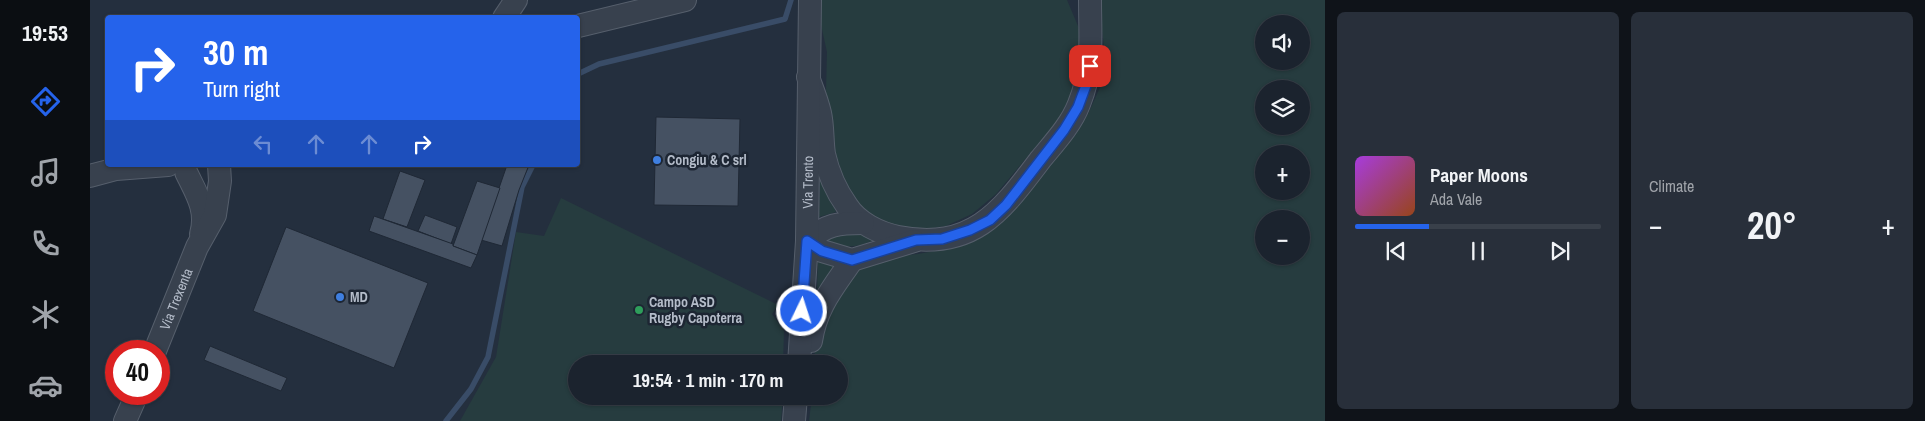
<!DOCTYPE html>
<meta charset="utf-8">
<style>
body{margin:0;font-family:"Archivo Narrow",sans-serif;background:#282f3a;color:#f1f3f6;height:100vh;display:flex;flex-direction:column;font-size:19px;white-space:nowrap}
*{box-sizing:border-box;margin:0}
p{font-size:16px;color:#a0a4aa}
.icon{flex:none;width:28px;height:28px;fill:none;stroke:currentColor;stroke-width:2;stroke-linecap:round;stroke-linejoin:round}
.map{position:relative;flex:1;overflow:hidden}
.drawer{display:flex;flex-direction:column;gap:12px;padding:12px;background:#0f1319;width:600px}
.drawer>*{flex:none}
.hud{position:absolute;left:15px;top:15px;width:475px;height:152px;border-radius:5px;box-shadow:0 1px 4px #0004,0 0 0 1px #39404a;background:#2563eb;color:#fff;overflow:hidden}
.fabs{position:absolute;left:1165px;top:15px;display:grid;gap:10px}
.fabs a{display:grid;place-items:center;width:55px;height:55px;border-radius:50%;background:#1b232e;box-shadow:0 1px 4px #0004,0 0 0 1px #39404a;font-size:25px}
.speed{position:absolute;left:15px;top:340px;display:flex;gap:10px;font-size:25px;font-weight:700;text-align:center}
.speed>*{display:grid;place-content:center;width:65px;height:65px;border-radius:50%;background:#1b232e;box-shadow:0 1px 4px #0004,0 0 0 1px #39404a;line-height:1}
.speed .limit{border:8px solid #d22;background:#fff;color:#111}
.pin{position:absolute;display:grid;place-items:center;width:42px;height:42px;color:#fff;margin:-21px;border-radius:10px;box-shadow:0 2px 8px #0006}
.me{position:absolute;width:55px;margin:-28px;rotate:4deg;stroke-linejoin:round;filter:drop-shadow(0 0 4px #0008)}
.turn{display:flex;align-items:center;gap:18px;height:105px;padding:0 15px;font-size:22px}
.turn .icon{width:65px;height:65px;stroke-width:2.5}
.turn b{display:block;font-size:35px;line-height:42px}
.lanes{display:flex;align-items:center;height:48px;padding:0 15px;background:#0003;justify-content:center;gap:25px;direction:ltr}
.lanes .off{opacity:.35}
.big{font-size:38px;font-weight:700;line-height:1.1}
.drawer .widget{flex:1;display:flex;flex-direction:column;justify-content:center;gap:8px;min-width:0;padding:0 18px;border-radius:8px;background:#282f3a}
.song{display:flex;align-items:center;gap:15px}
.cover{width:60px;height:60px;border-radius:8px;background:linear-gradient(135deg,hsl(280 70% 55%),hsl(20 70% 35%))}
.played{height:5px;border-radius:2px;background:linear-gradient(90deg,#2563eb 30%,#39404a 30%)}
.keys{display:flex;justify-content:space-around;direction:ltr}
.heat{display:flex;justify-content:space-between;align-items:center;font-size:28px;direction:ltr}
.drawer .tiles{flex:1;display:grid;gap:12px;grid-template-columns:repeat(2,1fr)}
.trip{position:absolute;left:478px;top:355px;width:280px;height:50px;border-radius:25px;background:#1b232e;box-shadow:0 1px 4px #0004,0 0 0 1px #39404a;font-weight:700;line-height:50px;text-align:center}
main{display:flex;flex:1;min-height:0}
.tab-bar{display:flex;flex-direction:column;width:90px;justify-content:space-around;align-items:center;background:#0b0e12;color:#a0a4aa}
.tab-bar .icon{width:35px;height:35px}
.tab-bar .active{color:#2563eb}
.tab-bar b{font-size:22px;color:#f1f3f6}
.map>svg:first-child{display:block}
</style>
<main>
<nav class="tab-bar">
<b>19:53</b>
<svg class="icon active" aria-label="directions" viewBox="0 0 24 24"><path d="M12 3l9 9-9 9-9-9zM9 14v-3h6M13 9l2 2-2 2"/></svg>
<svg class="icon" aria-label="music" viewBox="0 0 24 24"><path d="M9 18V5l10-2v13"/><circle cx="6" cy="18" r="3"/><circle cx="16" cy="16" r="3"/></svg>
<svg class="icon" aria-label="phone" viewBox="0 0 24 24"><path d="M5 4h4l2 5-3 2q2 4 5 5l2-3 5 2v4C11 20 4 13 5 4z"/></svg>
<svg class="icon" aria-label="climate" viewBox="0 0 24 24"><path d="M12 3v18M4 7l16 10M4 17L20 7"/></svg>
<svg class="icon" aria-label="car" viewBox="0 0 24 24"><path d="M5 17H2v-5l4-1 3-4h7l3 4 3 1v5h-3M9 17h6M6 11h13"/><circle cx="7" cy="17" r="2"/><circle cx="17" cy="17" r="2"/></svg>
</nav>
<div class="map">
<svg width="1235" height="421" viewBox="0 0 1235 421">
<rect width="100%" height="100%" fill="#242f3e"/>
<g fill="#263c3f" fill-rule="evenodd">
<path d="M731,0H977L991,33L992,57L984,95L971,117L906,194L882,214L856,226L830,230L803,229L761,201L739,133L736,90L737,52L731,25Z"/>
<path d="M1008,0H1235V421H719L722,396H749V364H724L726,336L760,275L772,267L804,256L828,254L866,247L982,137L998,114L1012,83L1015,54ZM1174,24H1211V61H1174ZM1174,89H1211V126H1174ZM1174,154H1211V191H1174ZM1174,219H1211V256H1174Z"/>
<path d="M733,178L746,212L729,217L730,180Z"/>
<path d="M471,198L688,305L682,314L694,331L693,364H486V396H693L691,421H370L406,357L426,232L454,236Z"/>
<path d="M742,232L770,233L782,241C763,249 752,248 733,238Z"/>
<path d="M728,257L745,265L727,290Z"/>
</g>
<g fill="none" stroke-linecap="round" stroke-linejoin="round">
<g stroke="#394c67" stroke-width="5.5">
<path d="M488,74L509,64L695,19L701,0"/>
<path d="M356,421L381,389L398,357L432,187L443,165"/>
</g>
</g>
<g fill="#455162" stroke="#1f2835">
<path d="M566,117L650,119L648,206L564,205Z"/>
<path d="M417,165H439L429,190L412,246L391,240Z"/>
<path d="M310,171L335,180L317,227L293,219Z"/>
<path d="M387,181L410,188L387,255L363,246Z"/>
<path d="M335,215L367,227L361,244L328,231Z"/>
<path d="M284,216L363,244V246L387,255L381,268L279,231Z"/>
<path d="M196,227L338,283L304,368L163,311Z"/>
<path d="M120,346L197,378L191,391L114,360Z"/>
</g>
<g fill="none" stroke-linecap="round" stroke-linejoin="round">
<g stroke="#565f6c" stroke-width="24">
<g id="minor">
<path d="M414,18L426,0"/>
<path d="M488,26L595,0"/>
<path d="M718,77C722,88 727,100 730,113C733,126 732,141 734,154C738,172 747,192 757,206C768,223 789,233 808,237C882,251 910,213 950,160C964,143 981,125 989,104C1004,67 1000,39 1000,0"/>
<path d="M96,172C106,193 118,210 111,234"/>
<path d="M0,176L26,169L78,165"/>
<path d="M717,241L732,251L762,260L824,241"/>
<path d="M717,241C737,224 748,223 773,223"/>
<path d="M721,341C726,307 743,288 762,260"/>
<path id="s1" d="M65,351L107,247L125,215L130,181L129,165"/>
<path id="s2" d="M709,364L717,241L720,0"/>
<path d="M35,421L47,394"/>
<path d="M704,421L706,396"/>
</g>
</g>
<use href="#minor" stroke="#38414e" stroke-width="22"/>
</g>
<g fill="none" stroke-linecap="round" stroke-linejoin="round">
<g stroke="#184099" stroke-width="12">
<path id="route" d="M712,311L717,241L732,251L762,260L826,240L852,239L880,230L900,220L916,205L974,130L988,107L998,80L1000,66"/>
</g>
<use href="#route" stroke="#2563eb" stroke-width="9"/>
</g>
<g fill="#3f7fe0" stroke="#1d2633" stroke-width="2">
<circle cx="567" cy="160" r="5"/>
<circle cx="250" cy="297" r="5"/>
</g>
<circle fill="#2e9e5b" stroke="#1d2633" stroke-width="2" cx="549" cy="310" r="5"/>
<g text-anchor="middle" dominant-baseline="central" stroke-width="5" stroke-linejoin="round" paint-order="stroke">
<g font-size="14" font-weight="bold" fill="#b4bcc9" stroke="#1d2633" text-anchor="start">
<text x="577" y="160">Congiu &amp; C srl</text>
<text x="260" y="297">MD</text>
<text x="559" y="302">Campo ASD<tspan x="559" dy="16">Rugby Capoterra</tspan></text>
</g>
<g font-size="14" fill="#b4bcc9" stroke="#1d2633">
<text stroke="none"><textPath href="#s2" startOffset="182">Via Trento</textPath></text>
<text stroke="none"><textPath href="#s1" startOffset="56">Via Trexenta</textPath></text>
</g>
</g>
</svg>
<div class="fabs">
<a><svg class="icon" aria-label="sound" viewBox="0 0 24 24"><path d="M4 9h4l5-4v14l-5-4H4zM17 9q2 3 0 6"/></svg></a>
<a><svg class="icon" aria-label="layers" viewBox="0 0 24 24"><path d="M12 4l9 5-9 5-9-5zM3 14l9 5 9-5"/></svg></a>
<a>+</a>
<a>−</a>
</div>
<div class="speed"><div class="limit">40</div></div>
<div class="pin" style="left:1000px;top:66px;background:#d93025"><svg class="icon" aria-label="arrive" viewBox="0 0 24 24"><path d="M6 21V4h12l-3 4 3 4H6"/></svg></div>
<svg class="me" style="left:712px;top:311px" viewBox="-20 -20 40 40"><circle r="17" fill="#2563eb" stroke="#fff" stroke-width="3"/><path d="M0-11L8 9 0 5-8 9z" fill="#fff"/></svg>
<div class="trip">19:54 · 1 min · 170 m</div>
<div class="hud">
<div class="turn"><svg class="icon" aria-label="right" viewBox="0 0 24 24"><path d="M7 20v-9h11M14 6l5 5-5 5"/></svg><div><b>30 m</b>Turn right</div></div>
<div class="lanes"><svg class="icon off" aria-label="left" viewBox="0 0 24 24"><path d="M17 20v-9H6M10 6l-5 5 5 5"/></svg><svg class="icon off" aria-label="ahead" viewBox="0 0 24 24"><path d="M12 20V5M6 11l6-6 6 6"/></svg><svg class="icon off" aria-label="ahead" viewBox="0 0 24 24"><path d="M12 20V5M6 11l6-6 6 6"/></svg><svg class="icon" aria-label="right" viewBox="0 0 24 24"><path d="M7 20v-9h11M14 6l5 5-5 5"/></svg></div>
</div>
</div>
<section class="drawer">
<div class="tiles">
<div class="widget">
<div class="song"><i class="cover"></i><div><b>Paper Moons</b><p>Ada Vale</p></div></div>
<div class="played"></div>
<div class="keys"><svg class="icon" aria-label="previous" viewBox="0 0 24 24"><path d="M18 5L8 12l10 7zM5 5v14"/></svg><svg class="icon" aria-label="pause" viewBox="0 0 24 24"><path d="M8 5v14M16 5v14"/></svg><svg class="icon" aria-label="next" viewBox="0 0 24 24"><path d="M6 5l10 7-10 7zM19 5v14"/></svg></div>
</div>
<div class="widget"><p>Climate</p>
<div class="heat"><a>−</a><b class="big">20°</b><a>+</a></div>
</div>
</div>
</section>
</main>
